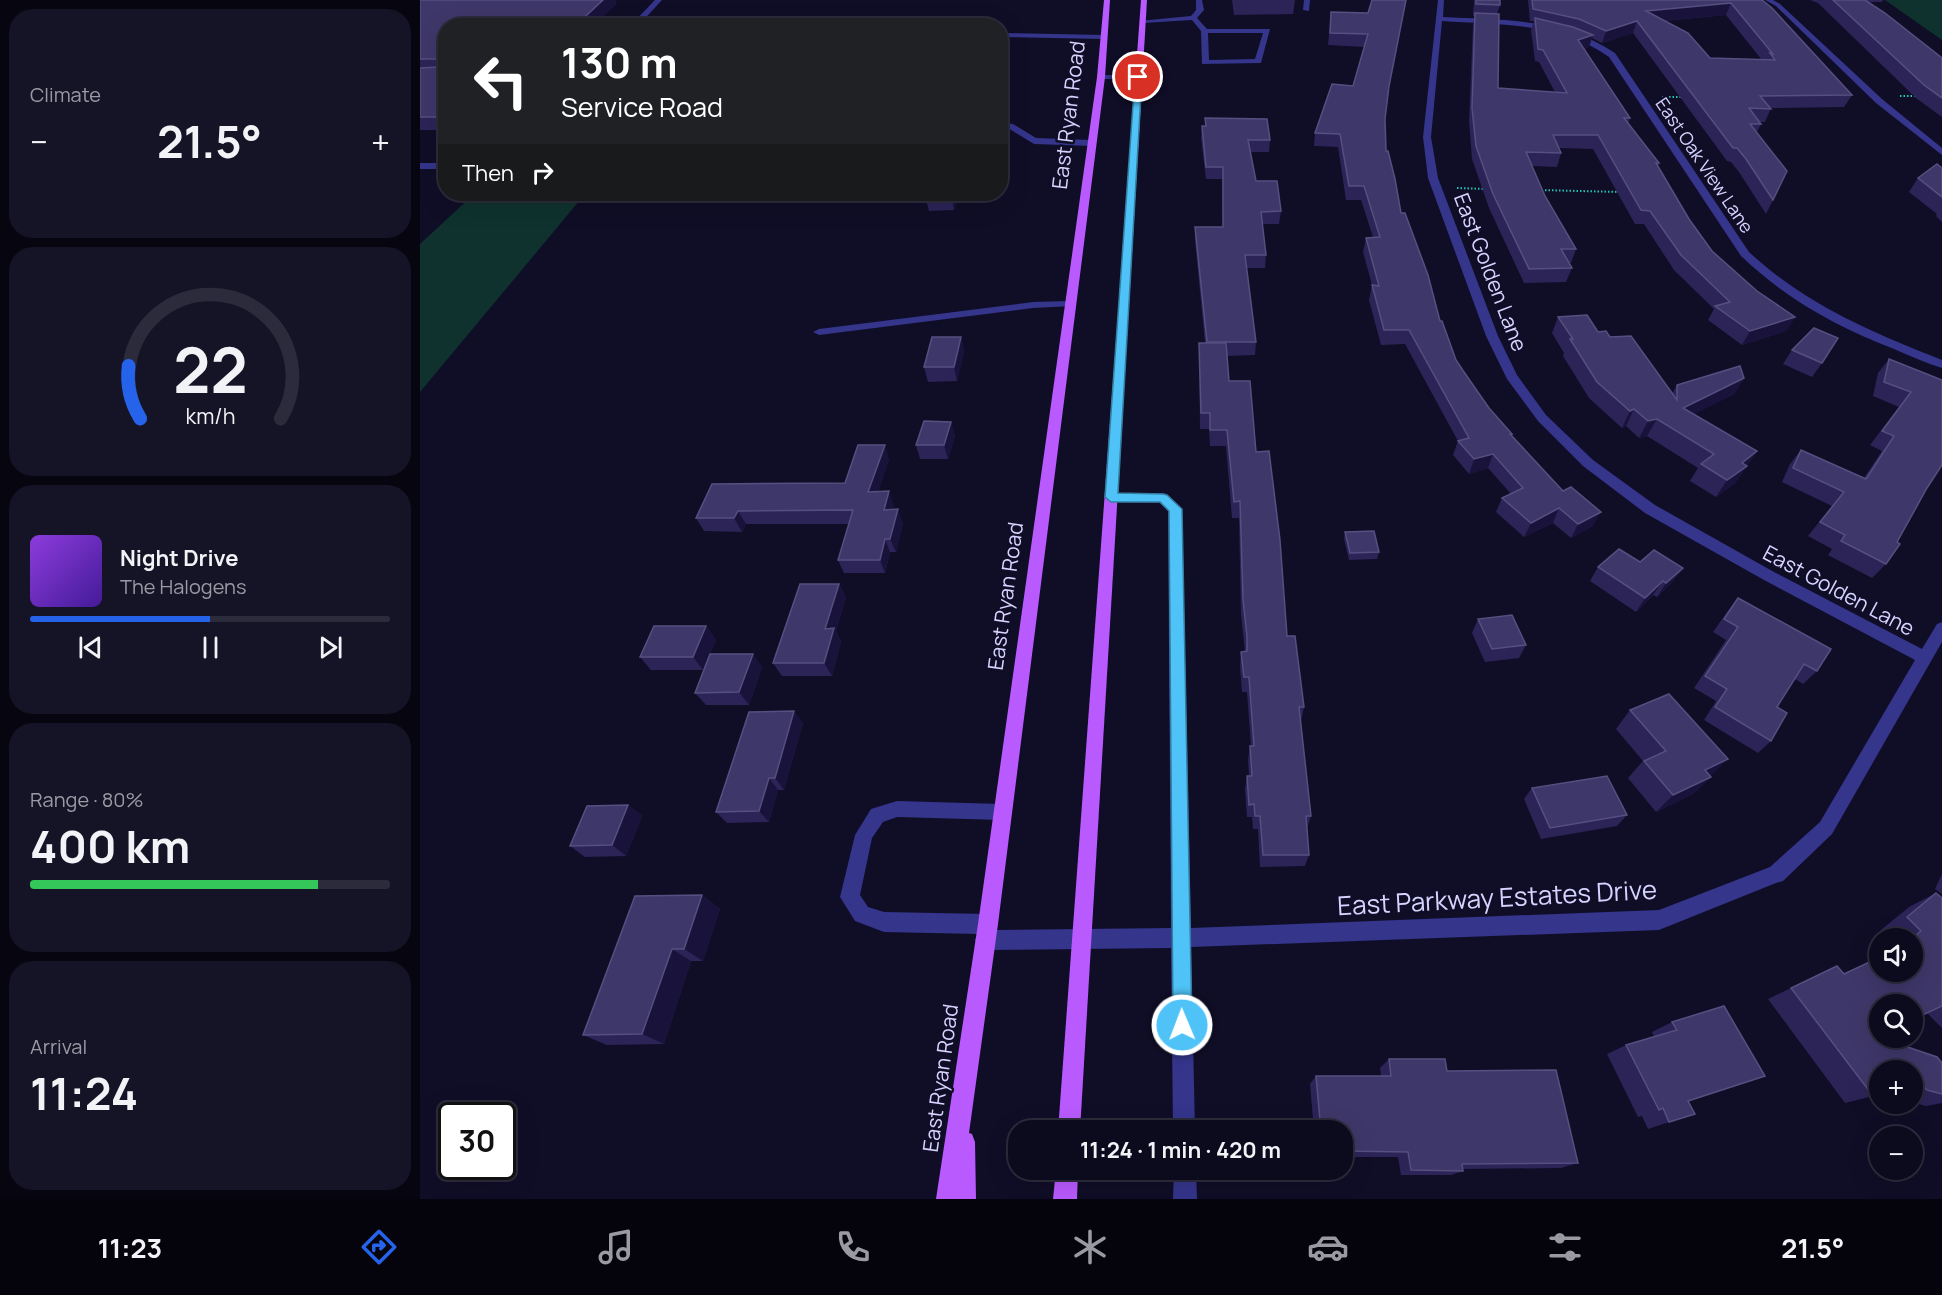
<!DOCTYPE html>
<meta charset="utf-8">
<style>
body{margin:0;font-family:Manrope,sans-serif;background:#151326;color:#f1f3f6;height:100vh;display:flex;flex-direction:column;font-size:22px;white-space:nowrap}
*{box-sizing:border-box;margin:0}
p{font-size:20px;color:#9a9aa4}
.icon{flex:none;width:33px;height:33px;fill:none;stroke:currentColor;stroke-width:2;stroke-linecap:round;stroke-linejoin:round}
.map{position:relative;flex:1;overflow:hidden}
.sheet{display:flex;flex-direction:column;gap:9px;padding:9px;background:#070610;width:420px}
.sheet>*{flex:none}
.guide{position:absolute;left:18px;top:18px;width:570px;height:183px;border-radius:24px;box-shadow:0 6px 24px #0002,0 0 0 2px #2c2b3b;background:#202124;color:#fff;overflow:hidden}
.controls{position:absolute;left:1449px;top:928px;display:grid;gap:12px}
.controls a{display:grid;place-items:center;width:54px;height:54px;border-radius:50%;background:#0c0a1d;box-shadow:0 6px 24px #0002,0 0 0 2px #2c2b3b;font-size:30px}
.speed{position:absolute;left:18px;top:1102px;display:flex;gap:12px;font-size:30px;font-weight:700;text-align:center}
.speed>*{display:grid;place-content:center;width:78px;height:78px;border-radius:50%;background:#0c0a1d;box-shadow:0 6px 24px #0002,0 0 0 2px #2c2b3b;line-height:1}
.speed .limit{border:3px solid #111;border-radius:9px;background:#fff;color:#111}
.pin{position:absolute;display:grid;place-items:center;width:51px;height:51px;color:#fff;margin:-26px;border:3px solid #fff;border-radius:50%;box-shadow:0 2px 6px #0007}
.me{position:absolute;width:66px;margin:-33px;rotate:359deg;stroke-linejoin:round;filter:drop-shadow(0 0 4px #0008)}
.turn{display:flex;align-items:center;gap:21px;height:126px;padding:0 24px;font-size:27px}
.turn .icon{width:78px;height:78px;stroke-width:2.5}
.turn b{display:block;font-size:42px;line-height:51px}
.then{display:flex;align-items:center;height:57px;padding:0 24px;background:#0003;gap:12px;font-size:22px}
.big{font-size:45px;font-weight:700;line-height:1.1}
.sheet .card{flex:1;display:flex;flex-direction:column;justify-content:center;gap:9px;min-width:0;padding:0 21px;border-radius:24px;background:#151326}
.sheet .dial{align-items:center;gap:0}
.dial svg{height:156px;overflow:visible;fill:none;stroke:#2c2b3b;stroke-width:7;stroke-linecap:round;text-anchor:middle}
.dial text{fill:#f1f3f6;stroke:none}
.song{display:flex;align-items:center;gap:18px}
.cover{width:72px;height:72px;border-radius:9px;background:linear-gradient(135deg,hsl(270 70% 55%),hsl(260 70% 35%))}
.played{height:6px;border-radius:3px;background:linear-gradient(90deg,#2563eb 50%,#2c2b3b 50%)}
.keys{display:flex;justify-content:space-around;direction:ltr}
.heat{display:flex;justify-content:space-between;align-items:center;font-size:33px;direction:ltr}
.charge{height:9px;border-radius:4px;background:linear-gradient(90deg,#34c759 80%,#2c2b3b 0)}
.trip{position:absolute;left:588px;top:1120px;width:345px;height:60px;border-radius:24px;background:#0c0a1d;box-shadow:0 6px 24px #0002,0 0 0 2px #2c2b3b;font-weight:700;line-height:60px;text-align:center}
.menu{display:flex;height:96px;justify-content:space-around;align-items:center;background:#05040c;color:#9a9aa4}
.menu .icon{width:42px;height:42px}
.menu .active{color:#2563eb}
.menu b{font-size:27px;color:#f1f3f6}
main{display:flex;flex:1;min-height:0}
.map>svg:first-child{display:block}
</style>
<main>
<section class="sheet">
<div class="card"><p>Climate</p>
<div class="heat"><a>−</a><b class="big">21.5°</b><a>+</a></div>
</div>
<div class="card dial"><svg viewBox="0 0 100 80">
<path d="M14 69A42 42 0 1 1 86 69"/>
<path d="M14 69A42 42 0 0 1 8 42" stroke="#2563eb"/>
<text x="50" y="56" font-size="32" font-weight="700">22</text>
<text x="50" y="72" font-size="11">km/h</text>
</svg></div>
<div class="card">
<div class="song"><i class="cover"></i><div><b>Night Drive</b><p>The Halogens</p></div></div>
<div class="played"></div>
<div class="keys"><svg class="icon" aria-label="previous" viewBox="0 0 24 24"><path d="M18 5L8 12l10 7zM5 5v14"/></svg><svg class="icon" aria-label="pause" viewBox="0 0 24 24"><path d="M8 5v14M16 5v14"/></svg><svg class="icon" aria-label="next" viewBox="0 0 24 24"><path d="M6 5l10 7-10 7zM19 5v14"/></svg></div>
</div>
<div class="card"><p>Range · 80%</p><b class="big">400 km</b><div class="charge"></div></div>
<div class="card"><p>Arrival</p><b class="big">11:24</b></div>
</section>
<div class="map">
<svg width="1522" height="1199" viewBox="0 0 1522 1199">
<rect width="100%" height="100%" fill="#100d27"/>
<g fill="#0f322f">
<path d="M1465,0H1522V40Z"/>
<path d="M54,194H165L0,392V244Z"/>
</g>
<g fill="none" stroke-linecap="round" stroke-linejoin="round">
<g stroke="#23c3b1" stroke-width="2" stroke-dasharray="1.5 2" stroke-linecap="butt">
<path d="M1480,96H1499"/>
<path d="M1242,97H1264"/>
<path d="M1037,188L1066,189"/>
<path d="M1118,190L1201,192"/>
</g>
<path stroke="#23c3b1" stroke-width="5" stroke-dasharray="4 6" stroke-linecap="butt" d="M801,1129L894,1125"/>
<g fill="#34358b" fill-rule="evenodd">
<path d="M235,0H242L218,26H210Z"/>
<path d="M776,0H782L784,10L777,18L787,29H850L841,63L782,64L781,31L772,20L723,23L719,21L771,16L776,10ZM788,33H843L835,59L789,60Z"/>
<path d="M884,0H890L889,11L883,10Z"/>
<path d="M1018,0H1024L1023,17C1082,20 1144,18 1195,53L1329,252C1385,304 1451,332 1522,360V368C1506,363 1490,356 1474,349C1417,327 1366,299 1321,256L1189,57C1140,22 1080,25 1022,21L1011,137L1018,178L1078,336L1097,375L1126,415L1173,460L1235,505L1354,572L1502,649L1517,624L1522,622V642L1412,834L1363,881L1356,883L1239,930L771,947L775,1131H753L751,948L565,950L558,947L555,940L558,934L464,932L435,921L420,897L435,835L451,809L477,801L582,804L588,806L591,812L588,818L582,820L477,817L463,822L452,838L440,895L448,907L464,912L568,914L575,917L578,924L575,930L751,928L748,511L740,503L691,502L684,497L686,494L743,493L748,495L762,509L771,928L1239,910L1350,867L1400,822L1495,660L1344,580L1225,513L1163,466L1118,421L1087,379L1066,336L1008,178L1003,137Z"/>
<path d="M1345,0H1353L1360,4L1462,99L1522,148V155L1456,103L1356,6Z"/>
<path d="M580,33L684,35L688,37L684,39L580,37Z"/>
<path d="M681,75H718L722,77L718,79H678V75Z"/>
<path d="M580,122L593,124L616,138L671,140L675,143L671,146L614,144L588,128H580Z"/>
<rect x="0" y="163" width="26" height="6"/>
<path d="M649,301L653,302V306L613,308L399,335L393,332L399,329L613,302Z"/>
<path d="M754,1170H776L777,1199H753Z"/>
</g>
<g fill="#b95aff" fill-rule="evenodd">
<path d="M684,0H690L685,77L578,924L549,1133L552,1134L555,1142L556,1199H516L558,924L677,77Z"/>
<path d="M721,0H727L660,1131H638Z"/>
<path d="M636,1170H658L657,1199H633Z"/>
</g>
</g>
<g fill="#2c2457" fill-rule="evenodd">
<path d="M0,0H195L196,4L173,26H26V135L22,130H0Z"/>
<path d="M812,0H875L873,14L814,15Z"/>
<path d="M1054,0H1080V5L1077,14L1078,88L1135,92L1119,62L1115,61L1111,30L1114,21H1110L1108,0H1342L1432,95L1424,107L1351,108L1345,122H1340L1341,124L1337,132L1353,200L1346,214L1319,172L1311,162L1307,161L1213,33L1182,43L1172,38L1169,47L1164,49L1210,118L1208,124L1239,163L1238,167L1269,219L1292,251L1337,291L1375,317L1366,331L1322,345L1288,320L1294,309L1254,270L1224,224H1215L1173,149L1139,148L1141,153L1137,167L1112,166L1125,196L1156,249L1151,263H1149L1152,268L1146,282L1104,283L1069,208L1052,159L1049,121L1053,25L1055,16H1053ZM1306,15L1342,60L1290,58L1244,21Z"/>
<path d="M1390,0H1463L1462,2H1449L1522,58V117L1496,98L1398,3Z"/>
<path d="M911,12L948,13L969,89L965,119L966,151L981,213L1020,321L1036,360L1069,408L1092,434L1091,436L1173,526L1151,538L1133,523L1104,537L1076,512L1082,498L1091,494L1068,468L1049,474L1033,455L1038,441L985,344L961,345L949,300L952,285L943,252L946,238L953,237L941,200H926L918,147L894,146L895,133L933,86L945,47L908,45Z"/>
<path d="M785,118L850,140L849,152H830L836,181L861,211L859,224H842L846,255L845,268H827L836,342L835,355L807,356L809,381L836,452L867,636L884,707L881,721L891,816L887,828L889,855L885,866L840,867L838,829H833L832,817H827L825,789L827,776H829L828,760L830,746H831L827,692H822L820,667L821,652L825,651L821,615L819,518H812L806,446H790L789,429H780L779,343H785L775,240V227H803L802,179H786L781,138L782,126H785Z"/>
<path d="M1522,168V222L1516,216L1517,214L1489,192L1498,178Z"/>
<path d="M508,194H539L534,210L509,211L506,200Z"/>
<path d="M1138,317L1190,337L1252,394L1257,385L1324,378L1314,394L1274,414L1337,451L1315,483L1296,497L1270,481L1278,468L1227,436L1219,438L1206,426L1202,428L1169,398L1143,356L1144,353L1132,333Z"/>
<path d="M541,337L544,351L537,381L508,382L504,367Z"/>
<path d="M1372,350L1402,363L1392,377L1363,364Z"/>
<path d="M1469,359L1522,380L1507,488L1466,564L1452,578L1408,555L1412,549L1388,536L1412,506L1362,482L1370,464L1381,450L1444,478L1462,451L1450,445L1479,407L1453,396L1458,373Z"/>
<path d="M531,422L535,436L528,459H500L496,445Z"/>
<path d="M469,459L458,492L474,505L472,509L483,523L476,552H470L465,573H424L418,560L429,524H326L322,532L284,531L276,518L425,483Z"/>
<path d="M925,532L959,552L957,559L929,560L924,539Z"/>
<path d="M1220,562L1263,568L1253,581L1237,597L1233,595L1216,612L1170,581L1178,567Z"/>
<path d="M419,584L426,598L416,631L421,642L412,676H362L353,663Z"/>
<path d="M1318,598L1397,671L1383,684L1375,679L1357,707L1351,741L1338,753L1284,720L1296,701L1274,688L1306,640L1293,632L1307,612Z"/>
<path d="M1058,619L1106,645L1099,658L1065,662L1052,633Z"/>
<path d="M286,626L296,640L283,670H231L220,657Z"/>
<path d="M342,667L329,705H286L275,693Z"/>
<path d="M1210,710L1290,776L1291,777L1273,794L1236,812L1208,778L1223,761L1196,729Z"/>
<path d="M383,723L364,790H358L349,822L307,823L296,812Z"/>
<path d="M1112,788L1207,815L1197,826L1121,839L1104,799Z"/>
<path d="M208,805L222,816L206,856L165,857L150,846Z"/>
<path d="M1522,874V894L1515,889Z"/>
<path d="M1516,893L1522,898V1028L1507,1013L1458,1037L1522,1063V1103L1506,1106L1492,1102V1071L1453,1096L1425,1103L1348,999L1417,966L1424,974L1454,960L1460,955V972L1492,939H1470L1461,930L1489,907Z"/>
<path d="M282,895L300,909L283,961H271L244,1044L187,1045L163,1035Z"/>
<path d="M1304,1006L1268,1101L1249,1122L1228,1129L1222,1116L1218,1117L1187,1054L1206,1045L1234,1036L1232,1032L1252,1022Z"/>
<path d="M969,1059L1158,1163L1141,1168L1043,1169V1171L1031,1175H981L978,1157H922V1131H894L890,1084L896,1076H961L960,1068Z"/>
</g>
<g fill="#19133c">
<path d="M183,0H195L196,4L173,26H155Z"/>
<path d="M1311,3L1306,15L1221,23L1226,11Z"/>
<path d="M1217,21L1213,33L1182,43L1186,31Z"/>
<path d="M1173,35L1169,47L1154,52L1158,40Z"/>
<path d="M534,194H539L534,210L532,199Z"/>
<path d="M1375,317L1366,331L1322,345L1330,331Z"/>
<path d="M541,337L544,351L537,381L534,367Z"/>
<path d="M1324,378L1314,394L1253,425L1263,408Z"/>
<path d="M1214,409L1206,426L1202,428L1210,411Z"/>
<path d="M1237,419L1227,436L1219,438L1228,421Z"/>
<path d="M531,422L535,436L528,459L524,445Z"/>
<path d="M465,445L469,459L454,505L448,492Z"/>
<path d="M1337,451L1315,483L1296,497L1307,480L1322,463Z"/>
<path d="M1073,454L1068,468L1049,474L1054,459Z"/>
<path d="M469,491L474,505L469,523L464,510Z"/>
<path d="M1139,508L1133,523L1104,537L1111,523Z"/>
<path d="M478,509L483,523L476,552L470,539Z"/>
<path d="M318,511L326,524L322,532L314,518Z"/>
<path d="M1181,512L1173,526L1151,538L1158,524Z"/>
<path d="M465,539L470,552L465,573L460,560Z"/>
<path d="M1263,568L1253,581L1237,597L1246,583Z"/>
<path d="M1243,581L1233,595L1216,612L1225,598Z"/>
<path d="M419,584L426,598L416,631L421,642L412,676L404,663L405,629Z"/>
<path d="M286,626L296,640L283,670L273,657Z"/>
<path d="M333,654L342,667L329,705L319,692Z"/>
<path d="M374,711L383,723L364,790L355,778Z"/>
<path d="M1308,759L1290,777L1285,770Z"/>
<path d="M1291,777L1273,794L1236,812L1253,795Z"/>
<path d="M349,778L358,790L349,822L339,811Z"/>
<path d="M208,805L222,816L206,856L192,845Z"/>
<path d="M282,895L300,909L283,961L264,949Z"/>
<path d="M252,949L271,961L244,1044L222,1034Z"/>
</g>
<g fill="#3e3769" stroke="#564f80" stroke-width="1.5" fill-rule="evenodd">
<path d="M0,0H183L155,26H26V123H18L25,117H0V68L20,67L18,59H0Z"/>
<path d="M952,0H986L969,86L965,119L966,151H968L975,179L981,213H985L1008,275L1020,321H1022L1036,360L1044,372L1069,408L1092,434H1090L1143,491L1151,487L1181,512L1158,524L1139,508L1111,523L1082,498L1103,488L1073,454L1054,459L1038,441L1049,438L989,330H964L952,285L959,286L946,238L960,237L944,186H929L920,134L895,133L912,84L933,86L948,34L910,33L911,12L948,13Z"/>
<path d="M1056,0H1080V5L1056,4Z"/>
<path d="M1112,0H1342L1352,8L1432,95L1340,96L1351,109L1329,108L1341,124H1330L1367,171L1353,200L1326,159L1317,148H1313L1217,21L1186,31L1159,19L1113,9ZM1311,3L1353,54L1350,53L1355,60L1290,58L1268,33L1226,11Z"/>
<path d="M1413,0H1445L1465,13L1522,58V98L1504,85Z"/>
<path d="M1055,13L1079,14L1078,88L1147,93L1123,50L1118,49L1115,18L1153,27L1173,35L1158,40L1210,118H1204L1239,163H1236L1269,219L1292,251L1337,291L1375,317L1330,331L1295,306L1310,302L1261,255L1230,211L1221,210L1178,135H1133L1141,153L1106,152L1125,196L1156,249H1141L1152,268L1109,269L1073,194L1056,146L1052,108Z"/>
<path d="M785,118L847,119L850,140H828L836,181H857L861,211L841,212L846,255H825L836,342H787L775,227H803V167H786L782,126H786Z"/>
<path d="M1517,164L1522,168V197L1498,178Z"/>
<path d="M508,194H534L532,199L506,200Z"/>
<path d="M1167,315L1178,332L1186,331L1190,337L1211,336L1257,400V385L1320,366L1324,378L1263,408L1337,451L1322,463L1327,466L1307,480L1281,464L1294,454L1237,419L1228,421L1214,409L1210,411L1177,382L1150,339H1153L1138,317Z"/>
<path d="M1394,328L1418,338L1402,363L1372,350Z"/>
<path d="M512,337H541L534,367H504Z"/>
<path d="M779,343H806L809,381H830L836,452L849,451L860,540L867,636H875L884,707H879L891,816H886L889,855H843L840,816H835L834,804L829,805L827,776H832L830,746H834L829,677H824L821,652L827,651V637L823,599L820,501L814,502L807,430H790V413H781Z"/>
<path d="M1469,359L1522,380V465L1507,488L1477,542L1480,544L1466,564L1421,541L1425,535L1400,522L1424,492L1373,468L1381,450L1446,479L1474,436L1462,431L1491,392L1464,382Z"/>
<path d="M504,421L531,422L524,445H496Z"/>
<path d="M438,445H465L448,492L469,491L464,510L478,509L470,539H465L460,560H418L433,510L318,511L314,518H276L292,484L425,483Z"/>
<path d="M954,531L959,552L930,553L925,532Z"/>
<path d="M1199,549L1220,562L1234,550L1263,568L1246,583L1243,581L1225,598L1178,567Z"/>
<path d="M380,584H419L405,629L414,628L404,663H353Z"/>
<path d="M1318,598L1411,649L1397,671L1384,664L1357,707L1367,713L1351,741L1295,707L1307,689L1285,676L1318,627L1304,619Z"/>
<path d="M1092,615L1106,645L1072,649L1058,619Z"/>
<path d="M234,626H286L273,657H220Z"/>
<path d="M290,654H333L319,692L275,693Z"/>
<path d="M1249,694L1308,759L1285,770L1291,777L1253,795L1224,761L1246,751L1210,710Z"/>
<path d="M374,711L355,778H349L339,811L296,812L329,712Z"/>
<path d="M1187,776L1207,815L1130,828L1112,788Z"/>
<path d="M208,805L192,845L150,846L167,806Z"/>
<path d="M1516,893L1522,898V1006L1492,1020V1005H1460V1037H1458L1517,1057L1522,1063V1094L1507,1090L1492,1075V1071H1460V1092L1453,1096L1371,988L1417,966L1424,974L1454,960L1459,965H1460V972H1492V939H1491L1501,931L1487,917Z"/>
<path d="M282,895L264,949H252L222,1034L163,1035L215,896Z"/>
<path d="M1304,1006L1345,1076L1268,1101L1275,1114L1249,1122L1243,1108L1239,1110L1206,1045L1257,1030L1252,1022Z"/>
<path d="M969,1059H1025L1027,1071L1136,1070L1158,1163L1042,1164L1043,1171L991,1170L988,1152L922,1151V1131H901L896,1076H971Z"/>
</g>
<path fill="#4fc3f7" stroke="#337fa1" stroke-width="1.5" d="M718,75L722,77L698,493L743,494L747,495L762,509L772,1025L769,1031L762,1034L756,1031L753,1025L749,511L740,502H691L685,497L715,77Z"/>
<g text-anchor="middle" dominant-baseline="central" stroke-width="5" stroke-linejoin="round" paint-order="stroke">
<g font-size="18" fill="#d6d3ff" stroke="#100d27">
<text transform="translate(1285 165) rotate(56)">East Oak View Lane</text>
</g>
<g font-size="21" fill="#d6d3ff" stroke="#100d27">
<text transform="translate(648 115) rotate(-83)">East Ryan Road</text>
<text transform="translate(1071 272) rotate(69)">East Golden Lane</text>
<text transform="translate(1419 590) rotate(28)">East Golden Lane</text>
<text transform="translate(585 596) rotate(-82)">East Ryan Road</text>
<text transform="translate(520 1078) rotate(-82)">East Ryan Road</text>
</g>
<g font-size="26" fill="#d6d3ff" stroke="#100d27">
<text transform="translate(1077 897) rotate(-3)">East Parkway Estates Drive</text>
</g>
</g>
</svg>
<div class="controls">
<a><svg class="icon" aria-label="sound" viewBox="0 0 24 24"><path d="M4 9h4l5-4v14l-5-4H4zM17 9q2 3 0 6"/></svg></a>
<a><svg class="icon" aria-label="search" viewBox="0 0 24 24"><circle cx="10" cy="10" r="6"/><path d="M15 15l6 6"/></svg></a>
<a>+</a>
<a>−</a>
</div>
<div class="speed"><div class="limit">30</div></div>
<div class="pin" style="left:718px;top:77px;background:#d93025"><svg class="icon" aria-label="arrive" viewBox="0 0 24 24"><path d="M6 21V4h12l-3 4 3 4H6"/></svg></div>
<svg class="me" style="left:762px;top:1025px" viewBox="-20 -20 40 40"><circle r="17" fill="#4fc3f7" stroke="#fff" stroke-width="3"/><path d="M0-11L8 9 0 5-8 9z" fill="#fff"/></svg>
<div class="trip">11:24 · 1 min · 420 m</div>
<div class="guide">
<div class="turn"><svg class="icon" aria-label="left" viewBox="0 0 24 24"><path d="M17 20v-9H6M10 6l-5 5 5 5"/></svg><div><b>130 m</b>Service Road</div></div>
<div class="then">Then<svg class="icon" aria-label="right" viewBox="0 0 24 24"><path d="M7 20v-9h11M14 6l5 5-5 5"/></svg></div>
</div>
</div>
</main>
<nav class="menu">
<b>11:23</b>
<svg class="icon active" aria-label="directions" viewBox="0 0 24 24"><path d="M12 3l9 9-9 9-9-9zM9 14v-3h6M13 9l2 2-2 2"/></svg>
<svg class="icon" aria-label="music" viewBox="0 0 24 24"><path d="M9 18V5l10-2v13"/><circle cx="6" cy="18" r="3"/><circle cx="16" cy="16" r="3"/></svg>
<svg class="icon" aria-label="phone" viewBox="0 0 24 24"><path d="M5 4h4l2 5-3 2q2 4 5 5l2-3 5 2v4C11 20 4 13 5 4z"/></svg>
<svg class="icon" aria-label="climate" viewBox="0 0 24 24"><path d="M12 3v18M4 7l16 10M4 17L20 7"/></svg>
<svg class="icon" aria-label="car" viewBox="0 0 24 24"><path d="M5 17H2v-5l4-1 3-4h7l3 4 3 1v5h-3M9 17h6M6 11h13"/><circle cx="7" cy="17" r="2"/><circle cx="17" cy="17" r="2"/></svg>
<svg class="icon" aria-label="filters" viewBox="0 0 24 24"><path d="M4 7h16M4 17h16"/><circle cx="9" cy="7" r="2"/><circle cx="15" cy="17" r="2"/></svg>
<b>21.5°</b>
</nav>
